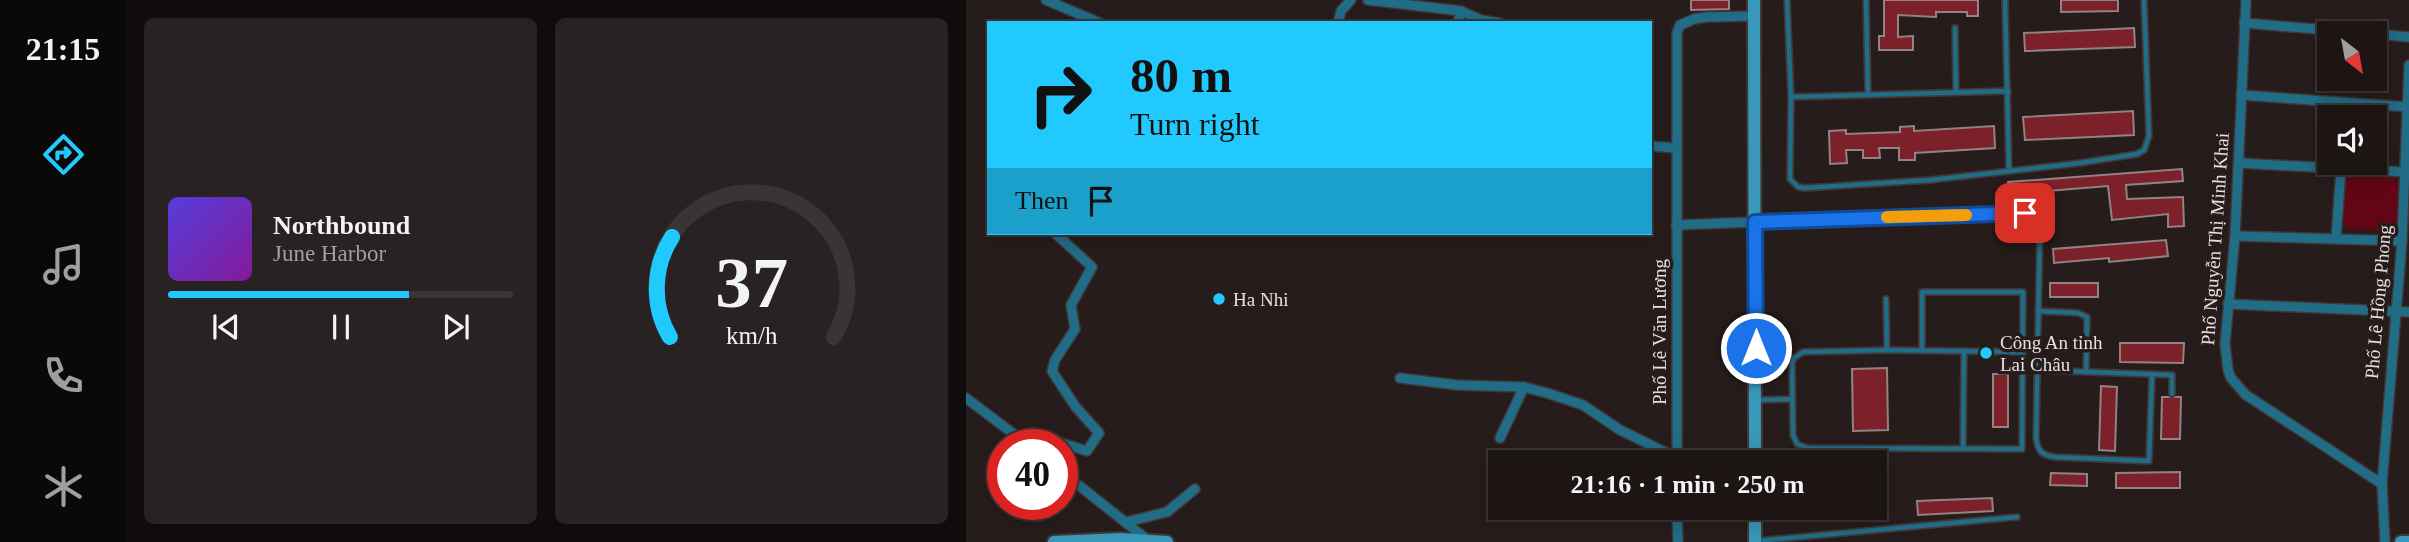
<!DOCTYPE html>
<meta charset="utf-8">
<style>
body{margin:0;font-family:Georgia,serif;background:#292222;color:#f1f3f6;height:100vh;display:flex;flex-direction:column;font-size:26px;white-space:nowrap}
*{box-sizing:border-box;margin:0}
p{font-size:23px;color:#a09fa0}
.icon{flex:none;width:38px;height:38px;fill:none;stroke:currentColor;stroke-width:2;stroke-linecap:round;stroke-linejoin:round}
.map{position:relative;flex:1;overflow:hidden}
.details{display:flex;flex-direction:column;gap:18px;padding:18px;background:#0f0c0b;width:840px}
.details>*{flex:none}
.top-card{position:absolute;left:21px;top:21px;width:665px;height:214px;border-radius:0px;box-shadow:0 4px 18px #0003,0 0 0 2px #3a3434;background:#22c9fe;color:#111;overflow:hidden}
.needle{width:46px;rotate:149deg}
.controls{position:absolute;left:1351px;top:21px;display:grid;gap:14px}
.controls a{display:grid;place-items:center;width:70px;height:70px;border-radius:0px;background:#1c1514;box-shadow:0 4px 18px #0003,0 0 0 2px #3a3434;font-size:35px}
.speed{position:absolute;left:21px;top:429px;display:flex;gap:14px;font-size:35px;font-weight:700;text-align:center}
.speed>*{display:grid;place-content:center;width:91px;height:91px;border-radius:50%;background:#1c1514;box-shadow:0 4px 18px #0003,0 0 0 2px #3a3434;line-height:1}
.speed .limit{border:10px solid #d22;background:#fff;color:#111}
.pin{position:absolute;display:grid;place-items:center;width:60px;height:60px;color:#fff;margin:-30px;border-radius:14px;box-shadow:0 4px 10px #0006}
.me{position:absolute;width:77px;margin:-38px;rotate:0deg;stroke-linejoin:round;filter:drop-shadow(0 0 5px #0008)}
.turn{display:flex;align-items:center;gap:24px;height:147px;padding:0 28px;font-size:32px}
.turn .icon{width:91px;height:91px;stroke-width:2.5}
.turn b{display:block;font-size:49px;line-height:60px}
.then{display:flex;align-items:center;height:66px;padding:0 28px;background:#0003;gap:14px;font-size:26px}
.details .widget{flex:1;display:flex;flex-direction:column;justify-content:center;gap:10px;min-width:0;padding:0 24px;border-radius:10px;background:#292222}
.details .dial{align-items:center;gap:0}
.dial svg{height:182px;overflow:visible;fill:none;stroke:#3a3434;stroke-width:7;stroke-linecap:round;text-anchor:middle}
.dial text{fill:#f1f3f6;stroke:none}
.song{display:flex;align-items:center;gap:21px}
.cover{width:84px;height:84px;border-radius:10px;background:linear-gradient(135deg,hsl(250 70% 55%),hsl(290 70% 35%))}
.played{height:7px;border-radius:4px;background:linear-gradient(90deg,#22c9fe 70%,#3a3434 70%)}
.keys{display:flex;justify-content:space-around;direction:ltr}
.details .tiles{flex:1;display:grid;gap:18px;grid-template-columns:repeat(2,1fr)}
.trip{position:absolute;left:522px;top:450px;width:399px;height:70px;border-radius:0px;background:#1c1514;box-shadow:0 4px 18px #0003,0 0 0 2px #3a3434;font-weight:600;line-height:70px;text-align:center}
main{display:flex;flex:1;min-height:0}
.menu{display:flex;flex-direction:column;width:126px;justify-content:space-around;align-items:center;background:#0b0808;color:#a09fa0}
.menu .icon{width:49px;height:49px}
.menu .active{color:#22c9fe}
.menu b{font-size:32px;color:#f1f3f6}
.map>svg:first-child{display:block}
</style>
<main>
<nav class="menu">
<b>21:15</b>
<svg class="icon active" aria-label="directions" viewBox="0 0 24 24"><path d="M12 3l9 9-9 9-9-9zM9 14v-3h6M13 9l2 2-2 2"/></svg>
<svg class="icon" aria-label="music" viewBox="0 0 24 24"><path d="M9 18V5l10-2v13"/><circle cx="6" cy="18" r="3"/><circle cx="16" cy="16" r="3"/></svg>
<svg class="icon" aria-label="phone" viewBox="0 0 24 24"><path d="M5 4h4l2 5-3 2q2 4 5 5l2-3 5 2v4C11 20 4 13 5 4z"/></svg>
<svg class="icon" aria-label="climate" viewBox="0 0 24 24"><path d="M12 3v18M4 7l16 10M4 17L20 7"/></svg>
</nav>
<section class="details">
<div class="tiles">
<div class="widget">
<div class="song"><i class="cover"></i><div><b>Northbound</b><p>June Harbor</p></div></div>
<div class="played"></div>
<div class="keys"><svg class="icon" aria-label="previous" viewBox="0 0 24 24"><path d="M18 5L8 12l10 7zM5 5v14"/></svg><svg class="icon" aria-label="pause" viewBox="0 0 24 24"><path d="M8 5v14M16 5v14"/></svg><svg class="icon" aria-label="next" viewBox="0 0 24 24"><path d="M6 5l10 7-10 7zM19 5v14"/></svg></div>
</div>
<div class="widget dial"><svg viewBox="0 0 100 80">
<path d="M14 69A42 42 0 1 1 86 69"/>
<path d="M14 69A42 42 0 0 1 15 25" stroke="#22c9fe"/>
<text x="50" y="56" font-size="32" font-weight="700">37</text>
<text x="50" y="72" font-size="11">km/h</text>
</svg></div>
</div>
</section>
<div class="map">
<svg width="1443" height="542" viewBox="0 0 1443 542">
<rect width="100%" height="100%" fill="#261c1b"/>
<path fill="#620515" d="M1386,174C1404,175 1425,171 1436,187C1434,202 1437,224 1422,232L1384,229L1377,224L1380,180Z"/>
<g fill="#7c2129" stroke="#918383" stroke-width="2">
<path d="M725,0H763V9L725,10Z"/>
<path d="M918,0H1012V16H1001V12H970V17L932,15V37L947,36V50H913V36H918Z"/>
<path d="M1095,0H1152V11L1095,12Z"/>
<path d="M1168,28L1169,47L1059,51L1058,33Z"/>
<path d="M1167,111L1168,135L1059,140L1057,117Z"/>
<path d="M948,126V131L1028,126L1029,148L949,153V160H933V148H913L914,158H897V150H880L881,163L864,164L863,131L880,130V134L934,132V127Z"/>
<path d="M1216,169L1217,181L1160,185L1161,199L1217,197L1218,226L1202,227V214L1146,220L1142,186L1043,194L1042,182Z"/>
<path d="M1200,240L1202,256L1143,262V258L1088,263L1087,249Z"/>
<rect x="1084" y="283" width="48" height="14"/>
<path d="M1154,343H1218L1217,363L1154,362Z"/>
<path d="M921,368L922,430L887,431L886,369Z"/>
<rect x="1027" y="374" width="15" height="53"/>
<path d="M1135,386L1151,387L1149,451L1133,450Z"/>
<path d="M1196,397H1215L1214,439H1195Z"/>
<path d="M1214,472V488H1150V473Z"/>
<path d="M1085,473L1121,474V486L1084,485Z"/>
<path d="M1026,498L1027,511L952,515L951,501Z"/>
</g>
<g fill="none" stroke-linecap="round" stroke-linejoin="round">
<g stroke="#413737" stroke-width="8">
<g id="lane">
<path d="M821,0L825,97L824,179L832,187L839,188L964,180L1114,163L1171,154L1178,150L1183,136L1178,0"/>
<path d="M900,0L902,94"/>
<path d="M1039,0L1043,171"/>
<path d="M989,28L990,92"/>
<path d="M825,97L1042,91"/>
<path d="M790,222L1059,213L1070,217L1074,227L1070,438C1072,451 1075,455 1089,457L1183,461L1186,374"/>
<path d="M920,299L921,350"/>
<path d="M1072,311L1112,313L1121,317L1120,372"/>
<path d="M956,350V292H1057L1056,449L842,448L831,444L827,435L826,364L828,358L837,352L921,350L1056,352"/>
<path d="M1071,370L1206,375V394"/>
<path d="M792,400L826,399"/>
<path d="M997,449L998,351"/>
<path d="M790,541L1051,517"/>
</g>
</g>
<g stroke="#413737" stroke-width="12">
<g id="street">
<path d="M80,0L134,23"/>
<path d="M402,0L495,11L515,20L534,23"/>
<path d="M1280,0L1269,236L1259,344L1262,370L1265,378L1280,395L1416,484"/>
<path d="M372,23L375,11L385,0"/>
<path d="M492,23L495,11"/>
<path d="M1278,23L1397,33"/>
<path d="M1409,34L1443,37"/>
<path d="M1275,95L1443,107"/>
<path d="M684,146L710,148"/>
<path d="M1273,163L1439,172"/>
<path d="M710,225L789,222"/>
<path d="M1269,236L1436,241"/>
<path d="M1370,238L1375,169"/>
<path d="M1262,304L1443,312"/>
<path d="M434,378L491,385L558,387L581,393L617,405L654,430L711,458"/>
<path d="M0,398L61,444"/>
<path d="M534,438L558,387"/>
<path d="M77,444L89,441L121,451L133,433L109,406L86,371L89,360L109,329L105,305L126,267L89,233"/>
<path d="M711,462V33L714,25L728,19L741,17L788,16"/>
<path d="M96,472L183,541"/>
<path d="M711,508L712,542"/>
<path d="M160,522L201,512L229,489"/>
<path d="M1419,542L1416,484L1436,241L1443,65"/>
</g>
</g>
<g stroke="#413737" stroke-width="16">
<g id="secondary">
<path d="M788,0L789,462"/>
<path d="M88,542L155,539L201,542"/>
<path d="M789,542V508"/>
<path d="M1435,542H1443"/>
</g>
</g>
<use href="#lane" stroke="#216d88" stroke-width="4.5"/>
<use href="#street" stroke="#216d88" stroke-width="9"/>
<use href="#secondary" stroke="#3997b9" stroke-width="12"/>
</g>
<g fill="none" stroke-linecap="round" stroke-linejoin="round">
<g stroke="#114b97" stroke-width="18">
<path id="route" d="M790,348L789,222L1059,213"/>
</g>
<use href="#route" stroke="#1a73e8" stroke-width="12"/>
<path stroke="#f59e0b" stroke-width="12" d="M921,217L1000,215"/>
</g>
<g fill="#22c9fe" stroke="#261c1b" stroke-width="2.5">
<circle cx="253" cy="299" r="7"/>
<circle cx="1020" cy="353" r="7"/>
</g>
<g text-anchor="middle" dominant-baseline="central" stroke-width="7" stroke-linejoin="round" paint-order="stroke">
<g font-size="19" fill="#e8e0e0" stroke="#261c1b">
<text transform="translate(1249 239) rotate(-86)">Phố Nguyễn Thị Minh Khai</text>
<text transform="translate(1412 302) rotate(-85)">Phố Lê Hồng Phong</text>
<text transform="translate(693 332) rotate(-90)">Phố Lê Văn Lương</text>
</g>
<g font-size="19" fill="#e8e0e0" stroke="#261c1b" text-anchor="start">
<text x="267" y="299">Ha Nhi</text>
<text x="1034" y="342">Công An tỉnh<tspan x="1034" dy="22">Lai Châu</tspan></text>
</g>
</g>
</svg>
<div class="controls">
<a><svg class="needle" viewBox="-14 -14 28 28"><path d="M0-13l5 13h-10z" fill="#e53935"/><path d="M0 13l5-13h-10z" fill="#a09fa0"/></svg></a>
<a><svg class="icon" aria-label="sound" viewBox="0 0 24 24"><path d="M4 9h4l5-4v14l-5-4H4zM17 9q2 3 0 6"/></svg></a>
</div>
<div class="speed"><div class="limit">40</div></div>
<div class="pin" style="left:1059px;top:213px;background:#d93025"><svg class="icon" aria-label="arrive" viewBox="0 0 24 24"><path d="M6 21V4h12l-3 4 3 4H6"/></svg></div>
<svg class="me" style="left:790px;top:348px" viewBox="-20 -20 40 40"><circle r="17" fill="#1a73e8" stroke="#fff" stroke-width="3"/><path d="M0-11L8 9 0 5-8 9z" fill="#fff"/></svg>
<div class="trip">21:16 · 1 min · 250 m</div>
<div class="top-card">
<div class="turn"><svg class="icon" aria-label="right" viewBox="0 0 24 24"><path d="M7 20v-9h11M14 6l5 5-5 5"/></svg><div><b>80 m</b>Turn right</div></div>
<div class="then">Then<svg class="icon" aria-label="arrive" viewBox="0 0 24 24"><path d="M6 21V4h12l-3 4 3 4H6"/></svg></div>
</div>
</div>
</main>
